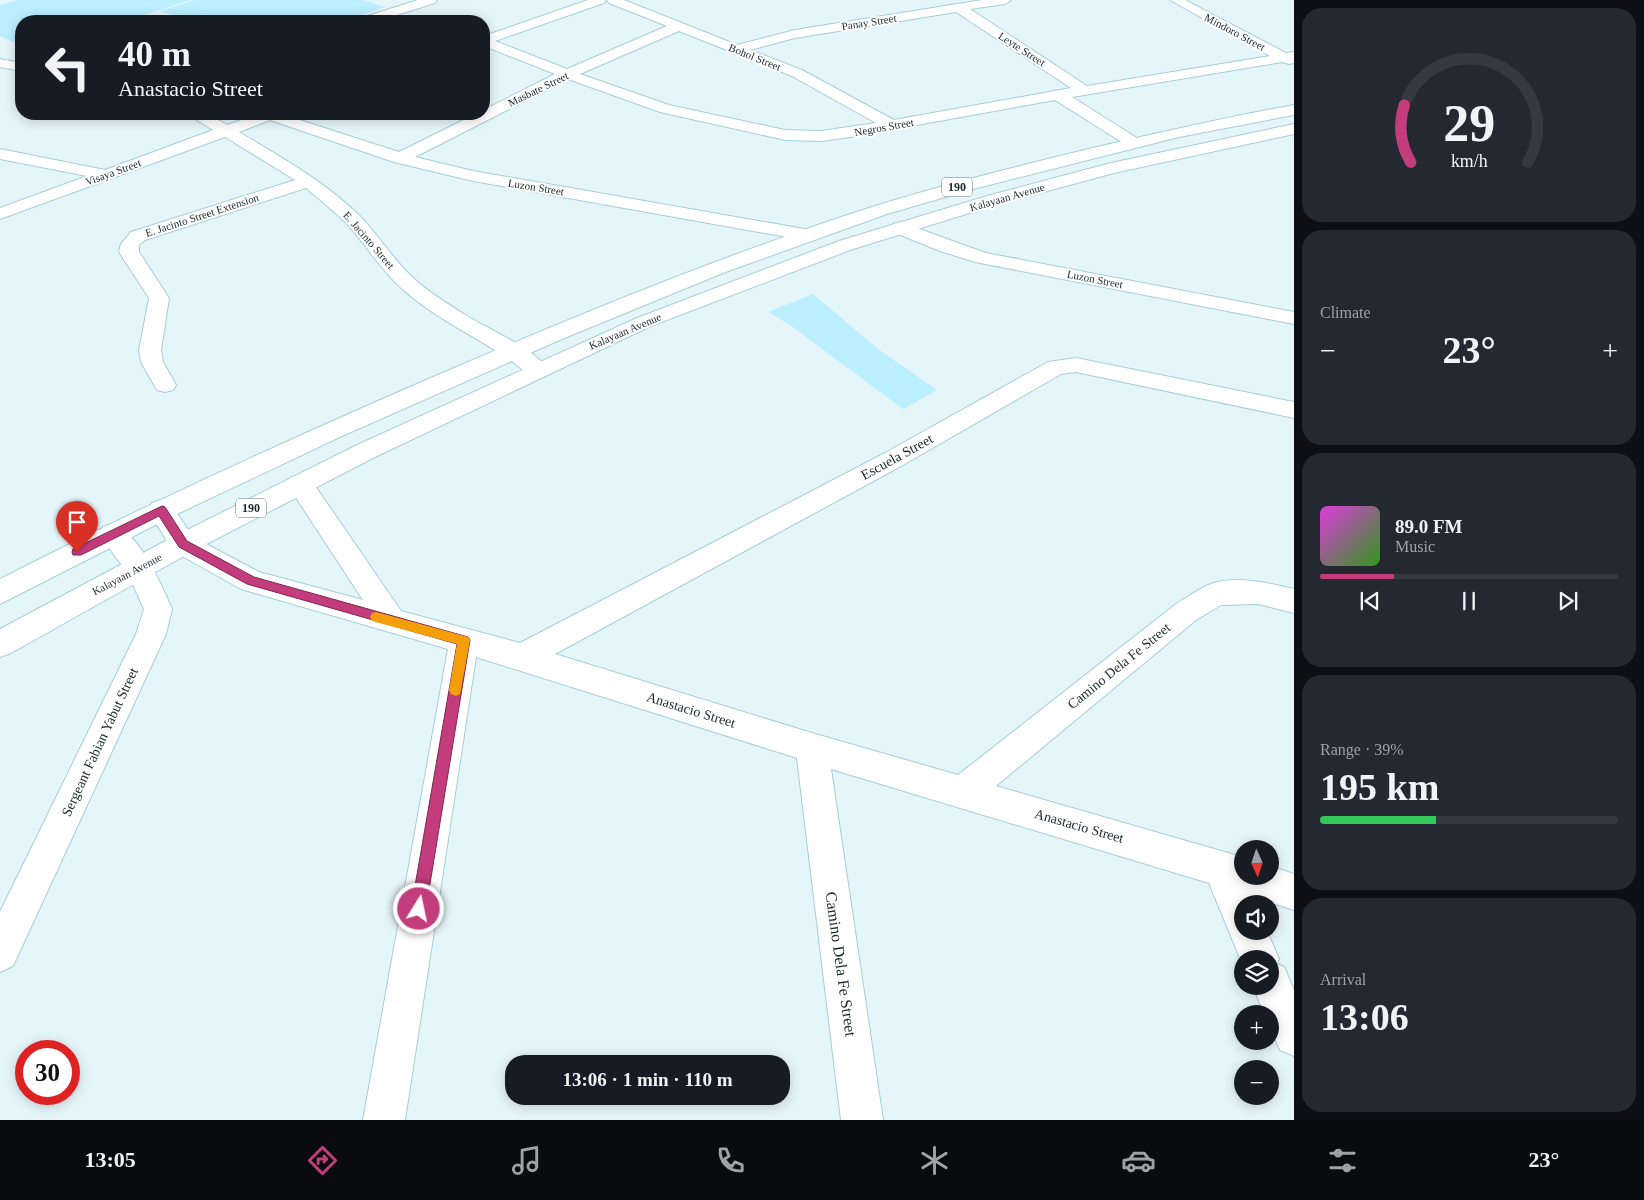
<!DOCTYPE html>
<meta charset="utf-8">
<style>
body{margin:0;font-family:Georgia,serif;background:#242831;color:#f1f3f6;height:100vh;display:flex;flex-direction:column;font-size:19px;white-space:nowrap}
*{box-sizing:border-box;margin:0}
p{font-size:16px;color:#9ea1a6}
.icon{flex:none;width:28px;height:28px;fill:none;stroke:currentColor;stroke-width:2;stroke-linecap:round;stroke-linejoin:round}
.map{position:relative;flex:1;overflow:hidden}
.details{display:flex;flex-direction:column;gap:8px;padding:8px;background:#0d0f14;width:350px}
.details>*{flex:none}
.top-card{position:absolute;left:15px;top:15px;width:475px;height:105px;border-radius:20px;box-shadow:0 2px 12px #0003;background:#171b24;color:#f1f3f6;overflow:hidden}
.needle{width:32px;rotate:177deg}
.tools{position:absolute;left:1234px;top:840px;display:grid;gap:10px}
.tools a{display:grid;place-items:center;width:45px;height:45px;border-radius:50%;background:#171b24;box-shadow:0 2px 12px #0003;font-size:25px}
.speed{position:absolute;left:15px;top:1040px;display:flex;gap:10px;font-size:25px;font-weight:700;text-align:center}
.speed>*{display:grid;place-content:center;width:65px;height:65px;border-radius:50%;background:#171b24;box-shadow:0 2px 12px #0003;line-height:1}
.speed .limit{border:8px solid #d22;background:#fff;color:#111}
.pin{position:absolute;display:grid;place-items:center;width:42px;height:42px;color:#fff;margin:-51px -21px;border-radius:50% 50% 50% 0;rotate:-45deg;box-shadow:0 0 5px #0007}
.pin .icon{rotate:45deg}
.me{position:absolute;width:55px;margin:-28px;rotate:10deg;stroke-linejoin:round;filter:drop-shadow(0 0 4px #0008)}
.turn{display:flex;align-items:center;gap:18px;height:105px;padding:0 20px;font-size:22px}
.turn .icon{width:65px;height:65px;stroke-width:2.5}
.turn b{display:block;font-size:35px;line-height:42px}
.big{font-size:38px;font-weight:600;line-height:1.1}
.details .tile{flex:1;display:flex;flex-direction:column;justify-content:center;gap:8px;min-width:0;padding:0 18px;border-radius:20px;background:#242831}
.details .dial{align-items:center;gap:0}
.dial svg{height:130px;overflow:visible;fill:none;stroke:#363941;stroke-width:7;stroke-linecap:round;text-anchor:middle}
.dial text{fill:#f1f3f6;stroke:none}
.song{display:flex;align-items:center;gap:15px}
.cover{width:60px;height:60px;border-radius:8px;background:linear-gradient(135deg,hsl(300 70% 55%),hsl(110 70% 35%))}
.played{height:5px;border-radius:2px;background:linear-gradient(90deg,#c33c7c 25%,#363941 25%)}
.keys{display:flex;justify-content:space-around;direction:ltr}
.heat{display:flex;justify-content:space-between;align-items:center;font-size:28px;direction:ltr}
.charge{height:8px;border-radius:4px;background:linear-gradient(90deg,#34c759 39%,#363941 0)}
.trip{position:absolute;left:505px;top:1055px;width:285px;height:50px;border-radius:20px;background:#171b24;box-shadow:0 2px 12px #0003;font-weight:600;line-height:50px;text-align:center}
.dock{display:flex;height:80px;justify-content:space-around;align-items:center;background:#090b0e;color:#9ea1a6}
.dock .icon{width:35px;height:35px}
.dock .selected{color:#c33c7c}
.dock b{font-size:22px;color:#f1f3f6}
main{display:flex;flex:1;min-height:0}
.map>svg:first-child{display:block}
</style>
<main>
<div class="map">
<svg width="1294" height="1120" viewBox="0 0 1294 1120">
<rect width="100%" height="100%" fill="#e5f6fb"/>
<g fill="#bbefff">
<path d="M17,0H190L126,21H21V45L0,36V5Z"/>
<path d="M195,0H363L385,7L344,21H192L160,11Z"/>
<path d="M813,294L878,349L937,390L903,409L790,325L768,312Z"/>
</g>
<g fill="none" stroke-linecap="round" stroke-linejoin="round">
<g stroke="#a4cedb" stroke-width="2">
<g id="minor">
<path d="M418,0H437L435,3L378,21H360L361,18Z"/>
<path d="M588,0H606L604,3L495,41L567,69L667,26L609,3L607,0H624L737,45L795,30L982,0H1011L1005,4L970,9L1087,86L1270,56L1170,0H1185L1286,53L1294,52V63L1289,64L1282,62L1072,97L1140,140L1142,143L1140,146H1128L1055,100L850,137L821,141L785,140L660,112L568,79L415,157L473,171L816,231L818,235L816,239L809,241L473,181L394,162L270,120L239,132C281,157 324,181 360,216C377,234 391,256 409,274C425,290 448,304 467,316C490,330 535,349 549,370L546,375C528,380 518,364 503,355C467,332 426,313 395,282C377,264 364,242 346,223C334,211 319,199 306,188L145,240L139,245V252L169,298L161,350L163,362L176,385L173,390L165,392L157,390L141,362L139,350L149,298L119,252L121,244L131,232L295,180L225,137L0,219V208L87,176L0,159V149L105,170L213,130L192,117L189,114H208L227,125L259,114H281L399,152L476,114H484V110L555,74L484,46V36ZM956,12L1071,88L894,120L802,70L750,50L795,38ZM679,31L792,76L876,123L821,131L785,130L669,105L580,74Z"/>
<path d="M0,59L21,63V71L0,67Z"/>
<path d="M900,222L986,253L1294,312V324L975,262L940,251L893,232L891,228L893,224Z"/>
<path d="M1076,358L1294,402V418L1076,372L1061,374L903,465L555,654L812,733L958,775L1176,604C1186,598 1196,591 1206,586C1231,574 1269,583 1294,589V613L1258,604L1221,605L1196,620L996,786L1242,857V876H1270V866L1294,874V910L1251,896L1255,904H1242V931H1267L1279,959L1277,964L1284,967L1294,990V1056L1280,1050L1270,1027V1014H1264L1253,986H1270V959H1242V963L1209,883L831,769L883,1120H841L797,758L476,657L405,1120H363L448,649L241,589L173,551L148,510L152,503L161,500L170,503L193,537L259,572L363,600L287,484L291,477L300,475L309,477L401,611L520,643L885,453L1048,362Z"/>
<path d="M112,524C139,532 161,584 172,609L166,634L13,966L0,972V912L136,634L144,609L128,574L99,534L103,527Z"/>
</g>
</g>
<g stroke="#a4cedb" stroke-width="2">
<g id="major">
<path d="M1294,105V115L1179,137L973,189L887,214L723,273L562,339L342,436L175,515L0,604V579C149,503 300,434 454,368C592,309 732,252 875,206C948,183 1023,165 1097,147C1162,132 1228,117 1294,105Z"/>
<path d="M1294,124V134L1114,173L999,204L853,249L651,326L375,457L193,551L11,653L0,657V629L173,537L357,445L637,318L839,241L987,196L1111,163Z"/>
</g>
</g>
<use href="#minor" fill="#fff" fill-rule="evenodd"/>
<use href="#major" fill="#fff" fill-rule="evenodd"/>
</g>
<path fill="#c33c7c" stroke="#7f2751" d="M162,506L165,507L187,541L254,577L468,637L470,640L425,914L419,917L414,914L411,909L457,644L247,584L179,547L159,516L81,555H73L72,552L73,549Z"/>
<path fill="#f59e0b" d="M376,612L468,637L470,640L460,694L456,696L451,694L449,690L457,644L372,621L370,617L372,613Z"/>
<g text-anchor="middle" dominant-baseline="central" stroke-width="4" stroke-linejoin="round" paint-order="stroke">
<g font-size="11" fill="#1a2a2f" stroke="#fff">
<text transform="translate(869 22) rotate(-9)">Panay Street</text>
<text transform="translate(1235 32) rotate(28)">Mindoro Street</text>
<text transform="translate(1022 49) rotate(33)">Leyte Street</text>
<text transform="translate(755 57) rotate(22)">Bohol Street</text>
<text transform="translate(538 89) rotate(-26)">Masbate Street</text>
<text transform="translate(884 127) rotate(-10)">Negros Street</text>
<text transform="translate(113 172) rotate(-20)">Visaya Street</text>
<text transform="translate(536 187) rotate(9)">Luzon Street</text>
<text transform="translate(1007 197) rotate(-16)">Kalayaan Avenue</text>
<text transform="translate(202 215) rotate(-18)">E. Jacinto Street Extension</text>
<text transform="translate(369 240) rotate(49)">E. Jacinto Street</text>
<text transform="translate(1095 279) rotate(11)">Luzon Street</text>
<text transform="translate(625 331) rotate(-23)">Kalayaan Avenue</text>
<text transform="translate(127 574) rotate(-28)">Kalayaan Avenue</text>
</g>
<g fill="#fff" stroke="#5f6a6d" stroke-width="1">
<rect x="942" y="177.5" width="30" height="19" rx="4"/>
<rect x="236" y="498.5" width="30" height="19" rx="4"/>
</g>
<g font-size="12" font-weight="bold" fill="#1a2a2f">
<text x="957" y="187">190</text>
<text x="251" y="508">190</text>
</g>
<g font-size="14" fill="#1a2a2f" stroke="#fff">
<text transform="translate(897 457) rotate(-29)">Escuela Street</text>
<text transform="translate(1119 666) rotate(-39)">Camino Dela Fe Street</text>
<text transform="translate(691 710) rotate(17)">Anastacio Street</text>
<text transform="translate(100 742) rotate(-65)">Sergeant Fabian Yabut Street</text>
<text transform="translate(1079 826) rotate(16)">Anastacio Street</text>
</g>
<g font-size="16" fill="#1a2a2f" stroke="#fff">
<text transform="translate(841 964) rotate(82)">Camino Dela Fe Street</text>
</g>
</g>
</svg>
<div class="tools">
<a><svg class="needle" viewBox="-14 -14 28 28"><path d="M0-13l5 13h-10z" fill="#e53935"/><path d="M0 13l5-13h-10z" fill="#9ea1a6"/></svg></a>
<a><svg class="icon" aria-label="sound" viewBox="0 0 24 24"><path d="M4 9h4l5-4v14l-5-4H4zM17 9q2 3 0 6"/></svg></a>
<a><svg class="icon" aria-label="layers" viewBox="0 0 24 24"><path d="M12 4l9 5-9 5-9-5zM3 14l9 5 9-5"/></svg></a>
<a>+</a>
<a>−</a>
</div>
<div class="speed"><div class="limit">30</div></div>
<div class="pin" style="left:77px;top:552px;background:#d93025"><svg class="icon" aria-label="arrive" viewBox="0 0 24 24"><path d="M6 21V4h12l-3 4 3 4H6"/></svg></div>
<svg class="me" style="left:419px;top:909px" viewBox="-20 -20 40 40"><circle r="17" fill="#c33c7c" stroke="#fff" stroke-width="3"/><path d="M0-11L8 9 0 5-8 9z" fill="#fff"/></svg>
<div class="trip">13:06 · 1 min · 110 m</div>
<div class="top-card">
<div class="turn"><svg class="icon" aria-label="left" viewBox="0 0 24 24"><path d="M17 20v-9H6M10 6l-5 5 5 5"/></svg><div><b>40 m</b>Anastacio Street</div></div>
</div>
</div>
<section class="details">
<div class="tile dial"><svg viewBox="0 0 100 80">
<path d="M14 69A42 42 0 1 1 86 69"/>
<path d="M14 69A42 42 0 0 1 10 34" stroke="#c33c7c"/>
<text x="50" y="56" font-size="32" font-weight="700">29</text>
<text x="50" y="72" font-size="11">km/h</text>
</svg></div>
<div class="tile"><p>Climate</p>
<div class="heat"><a>−</a><b class="big">23°</b><a>+</a></div>
</div>
<div class="tile">
<div class="song"><i class="cover"></i><div><b>89.0 FM</b><p>Music</p></div></div>
<div class="played"></div>
<div class="keys"><svg class="icon" aria-label="previous" viewBox="0 0 24 24"><path d="M18 5L8 12l10 7zM5 5v14"/></svg><svg class="icon" aria-label="pause" viewBox="0 0 24 24"><path d="M8 5v14M16 5v14"/></svg><svg class="icon" aria-label="next" viewBox="0 0 24 24"><path d="M6 5l10 7-10 7zM19 5v14"/></svg></div>
</div>
<div class="tile"><p>Range · 39%</p><b class="big">195 km</b><div class="charge"></div></div>
<div class="tile"><p>Arrival</p><b class="big">13:06</b></div>
</section>
</main>
<nav class="dock">
<b>13:05</b>
<svg class="icon selected" aria-label="directions" viewBox="0 0 24 24"><path d="M12 3l9 9-9 9-9-9zM9 14v-3h6M13 9l2 2-2 2"/></svg>
<svg class="icon" aria-label="music" viewBox="0 0 24 24"><path d="M9 18V5l10-2v13"/><circle cx="6" cy="18" r="3"/><circle cx="16" cy="16" r="3"/></svg>
<svg class="icon" aria-label="phone" viewBox="0 0 24 24"><path d="M5 4h4l2 5-3 2q2 4 5 5l2-3 5 2v4C11 20 4 13 5 4z"/></svg>
<svg class="icon" aria-label="climate" viewBox="0 0 24 24"><path d="M12 3v18M4 7l16 10M4 17L20 7"/></svg>
<svg class="icon" aria-label="car" viewBox="0 0 24 24"><path d="M5 17H2v-5l4-1 3-4h7l3 4 3 1v5h-3M9 17h6M6 11h13"/><circle cx="7" cy="17" r="2"/><circle cx="17" cy="17" r="2"/></svg>
<svg class="icon" aria-label="filters" viewBox="0 0 24 24"><path d="M4 7h16M4 17h16"/><circle cx="9" cy="7" r="2"/><circle cx="15" cy="17" r="2"/></svg>
<b>23°</b>
</nav>
